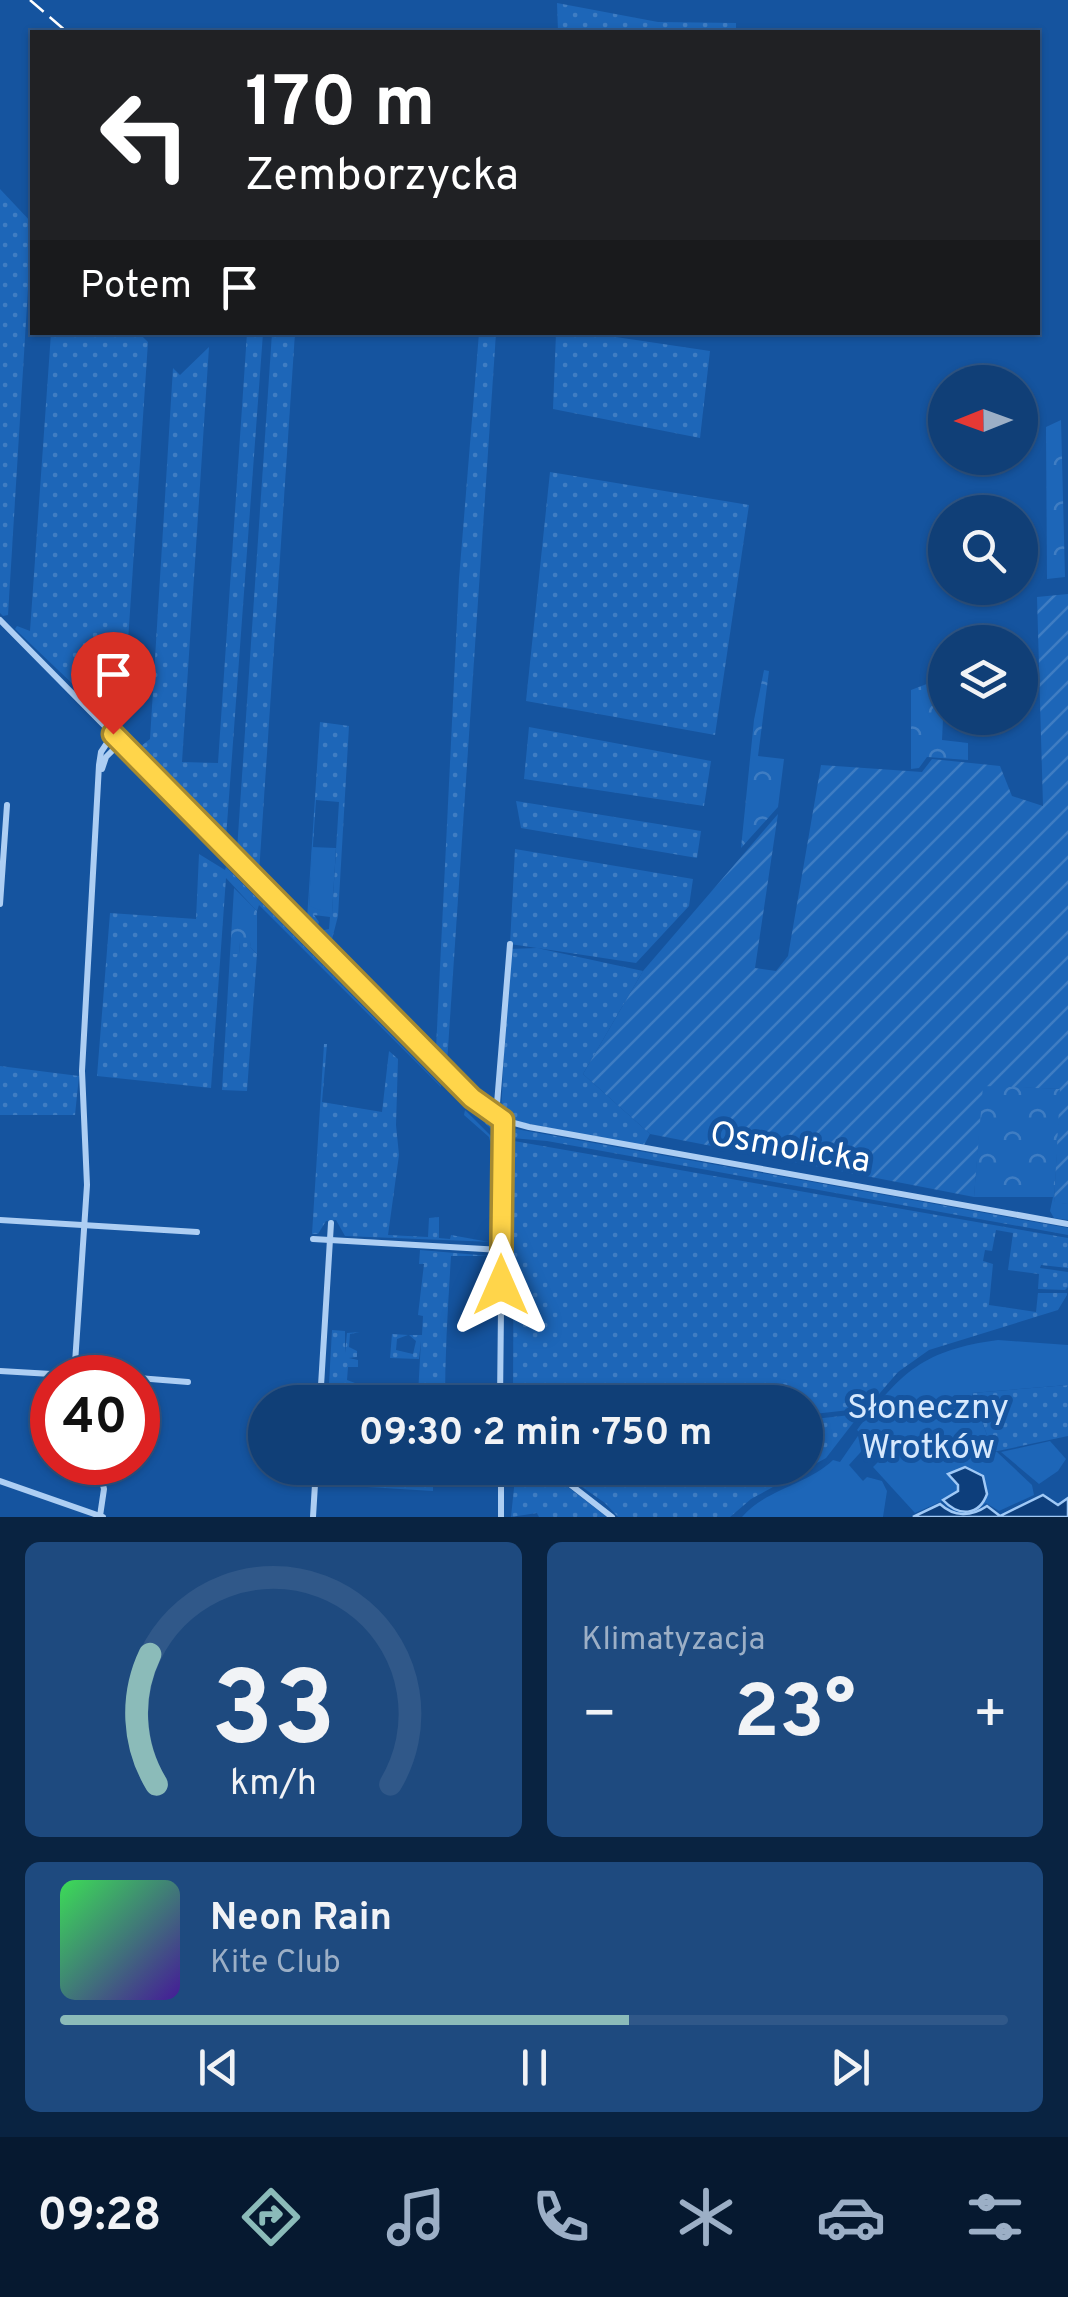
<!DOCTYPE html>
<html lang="pl">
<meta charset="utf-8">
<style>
body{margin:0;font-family:Overpass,sans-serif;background:#1e4a7f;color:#f1f3f6;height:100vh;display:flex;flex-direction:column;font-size:38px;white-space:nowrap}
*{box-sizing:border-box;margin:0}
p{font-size:32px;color:#9cafc6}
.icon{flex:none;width:55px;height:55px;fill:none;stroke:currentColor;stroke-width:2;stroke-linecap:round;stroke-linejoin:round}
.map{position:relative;height:1517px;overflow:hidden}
.details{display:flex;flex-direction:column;gap:25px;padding:25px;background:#092341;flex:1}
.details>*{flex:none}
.banner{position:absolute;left:30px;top:30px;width:1010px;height:305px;border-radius:0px;box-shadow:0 2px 8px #0004,0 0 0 2px #305889;background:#202124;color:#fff;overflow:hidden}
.needle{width:65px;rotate:269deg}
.tools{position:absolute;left:928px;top:365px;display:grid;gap:20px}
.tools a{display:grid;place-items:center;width:110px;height:110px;border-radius:50%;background:#103f77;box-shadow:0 2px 8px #0004,0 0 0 2px #305889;font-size:50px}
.speed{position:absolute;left:30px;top:1355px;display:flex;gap:20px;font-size:50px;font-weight:700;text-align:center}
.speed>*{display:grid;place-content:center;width:130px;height:130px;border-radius:50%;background:#103f77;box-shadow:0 2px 8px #0004,0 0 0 2px #305889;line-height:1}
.speed .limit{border:15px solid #d22;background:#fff;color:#111}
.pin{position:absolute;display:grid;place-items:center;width:85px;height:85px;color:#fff;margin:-102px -42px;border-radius:50% 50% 50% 0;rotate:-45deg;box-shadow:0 0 10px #0007}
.pin .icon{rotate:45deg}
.me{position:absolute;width:110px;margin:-55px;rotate:0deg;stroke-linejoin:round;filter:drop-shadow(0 0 8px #0008)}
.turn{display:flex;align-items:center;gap:35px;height:210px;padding:0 50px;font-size:45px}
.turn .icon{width:130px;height:130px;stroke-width:2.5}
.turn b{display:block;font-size:70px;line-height:85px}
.then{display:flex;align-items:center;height:95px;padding:0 50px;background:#0003;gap:20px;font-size:38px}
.big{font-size:75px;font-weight:700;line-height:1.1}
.details .tile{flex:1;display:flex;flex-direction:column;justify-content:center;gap:15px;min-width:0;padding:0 35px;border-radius:15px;background:#1e4a7f}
.details .dial{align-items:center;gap:0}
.dial svg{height:260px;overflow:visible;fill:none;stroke:#305889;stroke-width:7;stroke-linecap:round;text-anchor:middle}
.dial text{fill:#f1f3f6;stroke:none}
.song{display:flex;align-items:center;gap:30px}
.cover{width:120px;height:120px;border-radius:15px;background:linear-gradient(135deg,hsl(130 70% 55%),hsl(260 70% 35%))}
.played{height:10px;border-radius:5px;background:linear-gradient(90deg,#8bbbb9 60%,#305889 60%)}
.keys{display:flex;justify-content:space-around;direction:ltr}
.heat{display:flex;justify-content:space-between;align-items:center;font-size:55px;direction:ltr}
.details .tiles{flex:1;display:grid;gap:25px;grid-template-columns:1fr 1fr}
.tile:last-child{grid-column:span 2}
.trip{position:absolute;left:248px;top:1385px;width:575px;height:100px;border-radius:50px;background:#103f77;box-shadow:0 2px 8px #0004,0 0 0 2px #305889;font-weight:700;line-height:100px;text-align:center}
.menu{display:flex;height:160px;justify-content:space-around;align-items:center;background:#061930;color:#9cafc6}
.menu .icon{width:70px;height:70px}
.menu .current{color:#8bbbb9}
.menu b{font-size:45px;color:#f1f3f6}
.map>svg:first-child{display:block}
</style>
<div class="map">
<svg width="1068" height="1517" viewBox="0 0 1068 1517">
<defs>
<pattern id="grass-dots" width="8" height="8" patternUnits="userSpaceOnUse" patternTransform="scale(2.5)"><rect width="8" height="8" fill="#1d66b8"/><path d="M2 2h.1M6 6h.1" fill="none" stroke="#3f7dc3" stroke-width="1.8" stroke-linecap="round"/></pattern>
<pattern id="forest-crowns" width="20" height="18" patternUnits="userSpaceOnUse" patternTransform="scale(2.5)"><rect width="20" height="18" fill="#1d66b8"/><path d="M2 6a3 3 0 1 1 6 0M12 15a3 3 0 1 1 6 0" fill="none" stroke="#3f7dc3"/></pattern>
<pattern id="garden-furrows" width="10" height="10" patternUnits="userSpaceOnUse" patternTransform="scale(2.5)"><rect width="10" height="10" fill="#1d66b8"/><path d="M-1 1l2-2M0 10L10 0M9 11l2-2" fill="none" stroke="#3f7dc3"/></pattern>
</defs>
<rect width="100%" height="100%" fill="#15549f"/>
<g fill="url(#grass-dots)" fill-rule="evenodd">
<path d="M557,3L658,22L736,23V32H558Z"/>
<path d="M0,189L32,223L8,615L3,616L0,613Z"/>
<path d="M51,333H139L148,342L122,731L15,629L17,626L30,631Z"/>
<path d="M247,333H263L226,838L136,750L150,739L173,368L180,375L209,347L182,762L218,763Z"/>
<path d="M272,333H295L259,873L237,850Z"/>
<path d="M479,333H496L447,1063L436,1049L459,579Z"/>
<path d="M556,333H589L710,351L700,438L553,409Z"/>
<path d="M550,472L749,505L715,735L526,701Z"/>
<path d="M320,722L349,726L338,916L331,943L320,931L329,929L330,917L314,915L319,922L317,928L307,919ZM316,800L339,802L332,913L309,905Z"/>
<path d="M529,727L711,761L704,806L524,779Z"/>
<path d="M164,798L202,829L488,1120L498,1136L163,801Z"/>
<path d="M516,801L701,831L697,858L521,828Z"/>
<path d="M515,849L693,879L689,906L636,963L537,948L643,971L583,1074L650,1134L643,1147L520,1122L501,1114L509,949L537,948L510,944Z"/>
<path d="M199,854L225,870L226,867L441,1086V1087L259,905L257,911L226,878L211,1088L97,1076L110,913L196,919Z"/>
<path d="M252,936L250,947L257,954L247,1091L222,1090L230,954H239L240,941Z"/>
<path d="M324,1044H327L322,1102L382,1112L389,1051L398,1059L396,1125L399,1155L388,1235L428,1237L429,1218L439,1217V1238L450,1239L451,1235L489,1242L494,1239L496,1164L489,1137L464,1115L465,1110L492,1137L493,1149L498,1153V1230L493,1242L345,1236L336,1220L326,1221L318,1234H312Z"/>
<path d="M0,1066L79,1076L75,1115H0Z"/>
<path d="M516,1129L1068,1228V1235L547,1141L511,1138Z"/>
<path d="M514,1141L1068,1238V1268L1041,1265L1040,1268L1068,1272V1287L1065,1290L1038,1289L1039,1274L1008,1270L1013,1233L996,1230L992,1251L985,1250L983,1261L993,1264L989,1305L1036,1312L1038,1293H1067V1295L1058,1310L929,1350L898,1372L867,1408L805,1415V1402H513Z"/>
<path d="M420,1250L490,1256H451C448,1305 445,1354 445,1402H426V1394H418L421,1341L419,1359L390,1358L392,1334L408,1335L397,1339L396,1350L413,1354L416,1341L409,1335H422L423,1316L418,1315L424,1264H419Z"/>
<path d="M332,1330L345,1331V1353L347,1333L360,1332L350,1334L349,1347L357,1351V1357L349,1358L358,1360V1367H348L347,1380L355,1383V1390H347L357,1391L356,1400L346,1399V1402H328Z"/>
<path d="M1068,1385V1436L993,1452L972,1393Z"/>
<path d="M860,1414L826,1458L751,1499L730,1517H618L605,1503L555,1468H805V1420Z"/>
<path d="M426,1468H433V1491L351,1486V1475L425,1478Z"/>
<path d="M516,1468H543L607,1517H539L537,1513L511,1517Z"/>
</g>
<g fill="url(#forest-crowns)">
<path d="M1061,420L1065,577L1047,579L1046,427Z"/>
<path d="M764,670L769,671L758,756L784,759L778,807L741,848L754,720Z"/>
<path d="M945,677L942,740L968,743V760L927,757L919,768L911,769V690Z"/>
<path d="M234,888L257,911V954L250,947L251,937L246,943L240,942L239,954H230Z"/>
<path d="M982,1085L1061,1089L1054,1202L1068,1204V1220L1054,1218L1050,1211L1053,1197H974Z"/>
</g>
<g fill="#1d66b8">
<path d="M312,847L336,848L332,914L309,906Z"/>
<path d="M998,1340L1068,1345V1385L972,1393L993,1452H997L1032,1485L1034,1495L999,1511L986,1503C970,1516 957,1517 942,1501L915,1513L873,1467L883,1457L869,1443L849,1465L863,1481L867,1477L882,1481L887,1491L883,1517H742C766,1489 807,1485 833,1460L840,1462L860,1433L857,1430C902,1371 924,1350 998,1340Z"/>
<path d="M1050,1441L1066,1459L1058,1471L1039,1484L1001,1452Z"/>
</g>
<path fill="url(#garden-furrows)" d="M1068,594V1204L1054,1203L1060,1089L983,1086L974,1197L650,1134L583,1074L643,971L778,814L755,968L776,971L788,956L821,765L922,772L932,759L1000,766L1012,796L1043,806L1037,597Z"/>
<g fill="#0d3e7b" stroke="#a0c9f6" stroke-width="2.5">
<path d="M965,1467L983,1476L987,1494C979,1516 959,1517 943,1500L958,1491V1485L948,1474Z"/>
<path d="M1043,1495L1058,1505L1068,1498V1517H913L940,1504C954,1517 971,1517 987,1506L1000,1516Z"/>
</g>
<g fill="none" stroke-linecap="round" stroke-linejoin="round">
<g stroke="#adcef3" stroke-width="6">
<path d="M0,620L474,1100L503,1120L529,1127L1068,1224"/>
<path d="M102,769L106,757L121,742"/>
<path d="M0,904L7,805"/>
<path d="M496,1116L510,944"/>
<path d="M0,1220L197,1232"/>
<path d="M313,1239L501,1250"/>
<path d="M0,1371L120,1378"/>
<path d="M74,1378L87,1185L82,1071L99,765L101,752L113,734"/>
<path d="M138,1378L188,1382"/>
<path d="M320,1402L331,1223"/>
<path d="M500,1402L503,1120"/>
<path d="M97,1462L104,1489L100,1516"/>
<path d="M501,1468V1517"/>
<path d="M549,1468L612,1517"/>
<path d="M0,1481L103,1517"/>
<path d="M313,1517L316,1468"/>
</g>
<path stroke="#fff" stroke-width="2.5" stroke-dasharray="18 8" stroke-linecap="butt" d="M30,0L67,32"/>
</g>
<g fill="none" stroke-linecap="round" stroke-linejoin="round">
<g stroke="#a68a30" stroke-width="25">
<path id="route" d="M113,734L472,1098L503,1120L501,1285"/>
</g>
<use href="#route" stroke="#ffd54a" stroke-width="18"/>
</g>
<g text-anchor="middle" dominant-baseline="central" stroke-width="10" stroke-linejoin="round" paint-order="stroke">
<g font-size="35" fill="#fff" stroke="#15549f">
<text transform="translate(790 1149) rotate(10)">Osmolicka</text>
</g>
<g font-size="35" fill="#d6e8fd" stroke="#15549f">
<text x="928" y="1409">Słoneczny<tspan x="928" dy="40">Wrotków</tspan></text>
</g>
</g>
</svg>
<div class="tools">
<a><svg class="needle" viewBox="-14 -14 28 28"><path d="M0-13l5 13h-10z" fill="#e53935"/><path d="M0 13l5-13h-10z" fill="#9cafc6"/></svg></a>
<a><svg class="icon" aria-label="search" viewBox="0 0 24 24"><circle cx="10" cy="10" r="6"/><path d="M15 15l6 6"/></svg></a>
<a><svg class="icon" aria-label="layers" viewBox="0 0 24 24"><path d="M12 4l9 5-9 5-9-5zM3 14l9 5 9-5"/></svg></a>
</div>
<div class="speed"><div class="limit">40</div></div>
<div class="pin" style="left:113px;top:734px;background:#d93025"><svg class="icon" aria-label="arrive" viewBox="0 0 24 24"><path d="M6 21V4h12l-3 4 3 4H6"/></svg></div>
<svg class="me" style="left:501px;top:1285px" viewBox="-20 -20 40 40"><path d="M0-17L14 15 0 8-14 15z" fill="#ffd54a" stroke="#fff" stroke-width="4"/></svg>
<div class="trip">09:30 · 2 min · 750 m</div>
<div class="banner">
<div class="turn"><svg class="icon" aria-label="left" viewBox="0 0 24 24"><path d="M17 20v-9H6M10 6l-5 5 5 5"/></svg><div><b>170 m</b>Zemborzycka</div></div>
<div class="then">Potem<svg class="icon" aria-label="arrive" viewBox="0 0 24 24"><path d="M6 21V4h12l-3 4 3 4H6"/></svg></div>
</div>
</div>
<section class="details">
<div class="tiles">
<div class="tile dial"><svg viewBox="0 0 100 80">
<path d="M14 69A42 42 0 1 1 86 69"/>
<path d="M14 69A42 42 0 0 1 12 29" stroke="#8bbbb9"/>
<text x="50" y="56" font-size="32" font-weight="700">33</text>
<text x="50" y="72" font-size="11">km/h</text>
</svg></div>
<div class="tile"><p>Klimatyzacja</p>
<div class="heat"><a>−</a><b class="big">23°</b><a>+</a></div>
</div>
<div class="tile">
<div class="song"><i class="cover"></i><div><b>Neon Rain</b><p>Kite Club</p></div></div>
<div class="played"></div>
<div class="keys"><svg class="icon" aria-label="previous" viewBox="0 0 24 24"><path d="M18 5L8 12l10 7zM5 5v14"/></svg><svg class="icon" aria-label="pause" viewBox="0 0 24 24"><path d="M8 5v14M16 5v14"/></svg><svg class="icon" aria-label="next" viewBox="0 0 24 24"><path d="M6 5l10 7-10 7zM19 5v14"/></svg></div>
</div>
</div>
</section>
<nav class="menu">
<b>09:28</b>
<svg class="icon current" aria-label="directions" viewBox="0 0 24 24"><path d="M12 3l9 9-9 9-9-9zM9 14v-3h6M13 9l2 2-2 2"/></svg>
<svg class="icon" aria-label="music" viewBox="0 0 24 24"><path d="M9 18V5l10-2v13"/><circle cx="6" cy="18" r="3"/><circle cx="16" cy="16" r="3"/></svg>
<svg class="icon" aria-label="phone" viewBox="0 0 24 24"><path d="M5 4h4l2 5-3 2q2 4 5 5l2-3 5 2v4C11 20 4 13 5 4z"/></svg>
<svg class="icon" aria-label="climate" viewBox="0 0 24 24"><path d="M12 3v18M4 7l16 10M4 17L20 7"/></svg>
<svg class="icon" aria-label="car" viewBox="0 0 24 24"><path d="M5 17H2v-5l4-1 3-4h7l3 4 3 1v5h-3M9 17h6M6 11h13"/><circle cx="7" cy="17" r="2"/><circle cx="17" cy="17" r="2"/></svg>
<svg class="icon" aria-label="filters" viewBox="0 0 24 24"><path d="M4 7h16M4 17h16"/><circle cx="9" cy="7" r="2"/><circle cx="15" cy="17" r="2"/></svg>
</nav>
